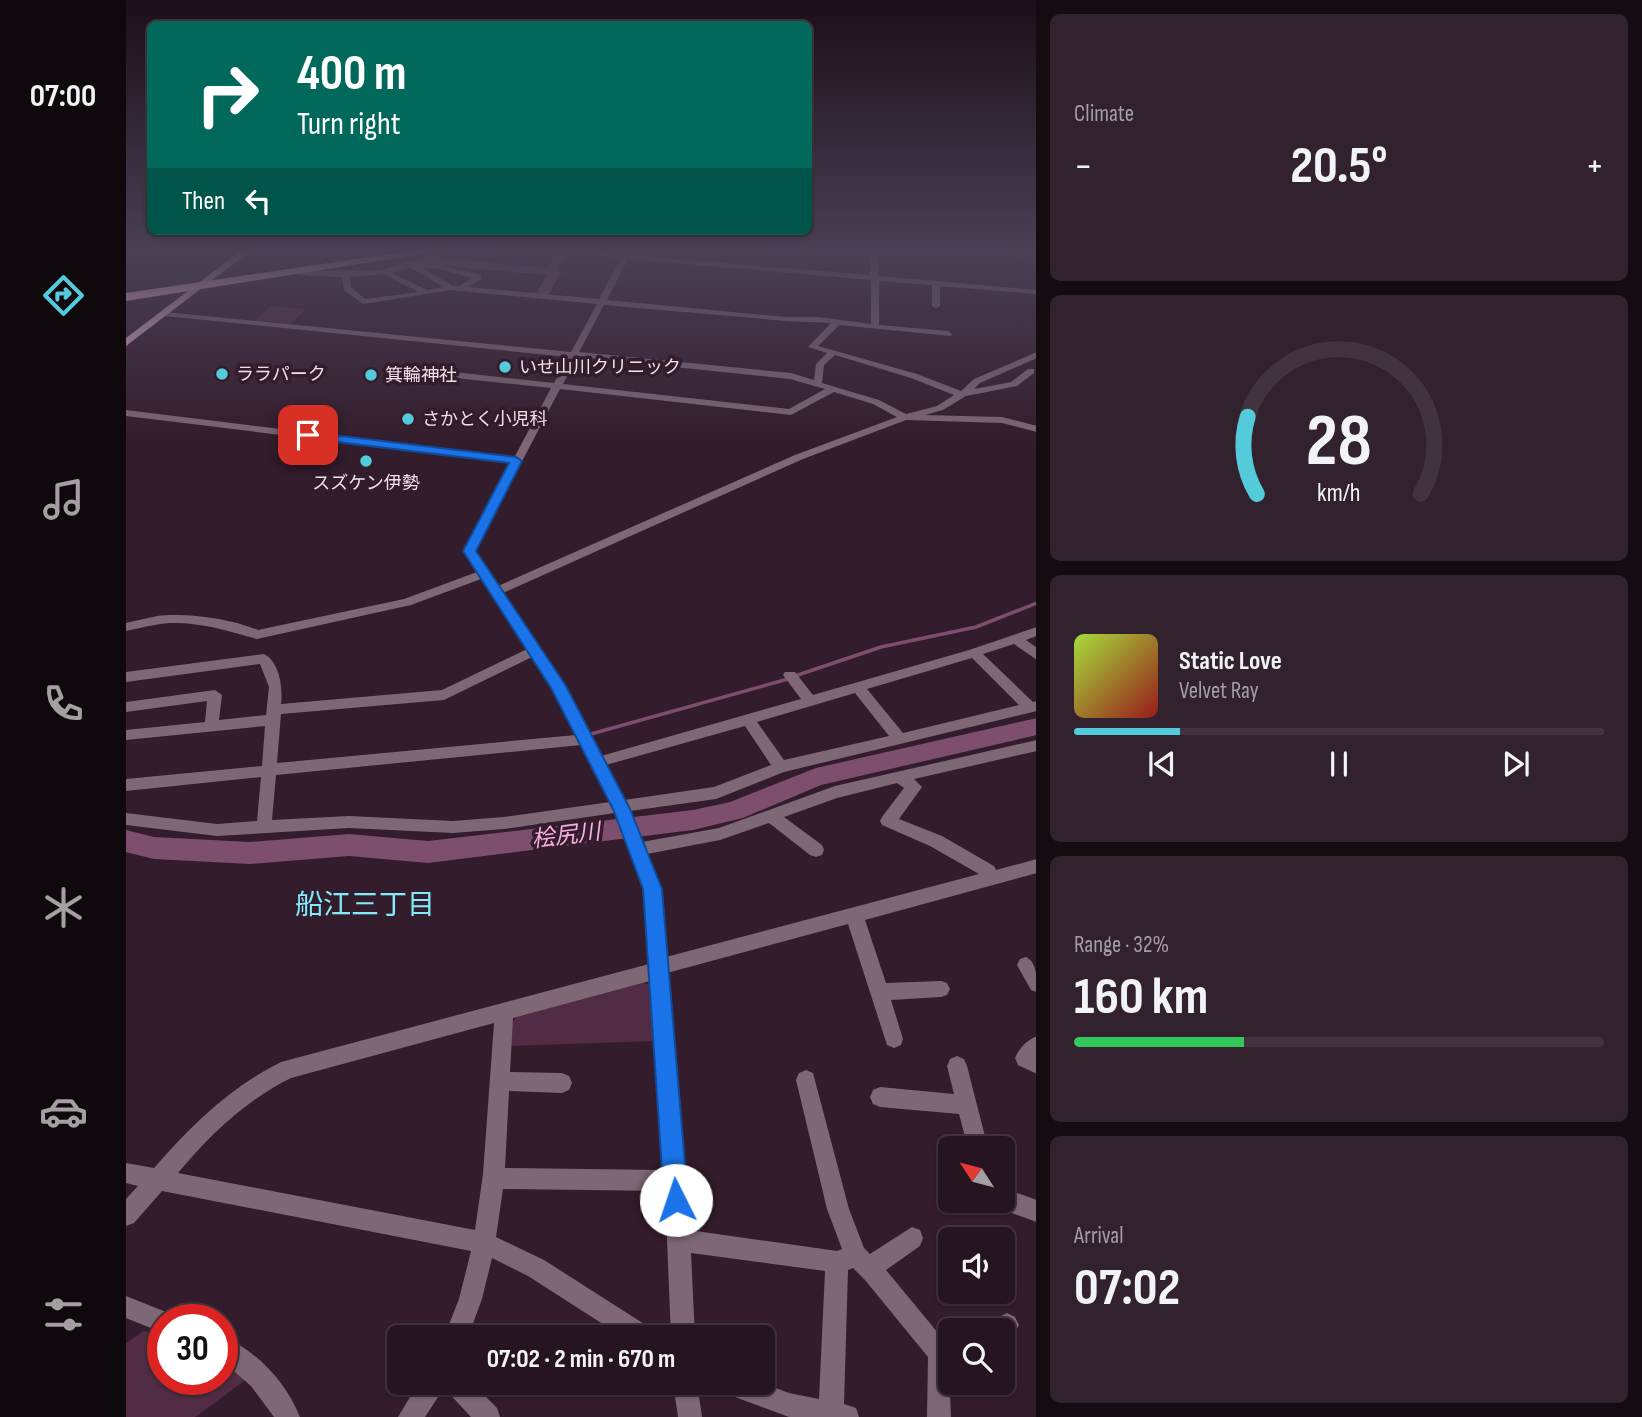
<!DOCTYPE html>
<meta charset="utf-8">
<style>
body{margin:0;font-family:"Sofia Sans Condensed","Noto Sans JP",sans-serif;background:#32222d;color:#f1f3f6;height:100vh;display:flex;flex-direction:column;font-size:26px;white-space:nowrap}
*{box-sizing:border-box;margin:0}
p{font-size:23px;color:#a49fa5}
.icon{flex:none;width:38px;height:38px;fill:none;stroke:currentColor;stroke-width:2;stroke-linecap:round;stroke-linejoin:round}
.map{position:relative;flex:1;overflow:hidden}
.details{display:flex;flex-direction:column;gap:14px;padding:14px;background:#150c12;width:606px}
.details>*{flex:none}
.top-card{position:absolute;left:21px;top:21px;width:665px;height:214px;border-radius:10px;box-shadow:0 2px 5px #0004,0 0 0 2px #42343e;background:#00695c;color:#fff;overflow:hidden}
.needle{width:46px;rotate:306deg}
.tools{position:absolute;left:812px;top:1136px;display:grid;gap:14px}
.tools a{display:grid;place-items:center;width:77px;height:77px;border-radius:10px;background:#261520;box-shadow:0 2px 5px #0004,0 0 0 2px #42343e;font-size:35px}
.speed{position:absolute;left:21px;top:1304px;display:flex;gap:14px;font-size:35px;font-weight:700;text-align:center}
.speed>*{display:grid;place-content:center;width:91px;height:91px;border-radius:50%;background:#261520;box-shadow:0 2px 5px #0004,0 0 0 2px #42343e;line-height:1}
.speed .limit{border:10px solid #d22;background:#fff;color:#111}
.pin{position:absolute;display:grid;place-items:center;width:60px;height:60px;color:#fff;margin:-30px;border-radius:14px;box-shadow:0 4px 10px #0006}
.me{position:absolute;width:77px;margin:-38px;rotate:356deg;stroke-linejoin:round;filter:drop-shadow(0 0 5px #0008)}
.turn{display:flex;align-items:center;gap:24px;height:147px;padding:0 35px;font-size:32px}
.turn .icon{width:91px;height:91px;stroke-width:2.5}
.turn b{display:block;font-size:49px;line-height:60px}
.then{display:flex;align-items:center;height:66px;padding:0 35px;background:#0003;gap:14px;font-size:26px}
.big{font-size:52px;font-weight:700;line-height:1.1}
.details .tile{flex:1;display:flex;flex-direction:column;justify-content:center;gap:10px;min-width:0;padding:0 24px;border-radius:10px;background:#32222d}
.details .dial{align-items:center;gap:0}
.dial svg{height:182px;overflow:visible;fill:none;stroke:#42343e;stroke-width:7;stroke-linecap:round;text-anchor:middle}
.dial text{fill:#f1f3f6;stroke:none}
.song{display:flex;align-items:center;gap:21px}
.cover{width:84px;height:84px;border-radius:10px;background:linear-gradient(135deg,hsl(80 70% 55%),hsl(0 70% 35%))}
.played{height:7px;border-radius:4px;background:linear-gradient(90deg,#53cbda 20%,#42343e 20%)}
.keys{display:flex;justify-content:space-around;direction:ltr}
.heat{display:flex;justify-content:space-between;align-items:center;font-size:38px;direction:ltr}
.charge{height:10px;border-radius:5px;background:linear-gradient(90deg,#34c759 32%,#42343e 0)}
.trip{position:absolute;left:261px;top:1325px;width:388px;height:70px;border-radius:10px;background:#261520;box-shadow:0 2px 5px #0004,0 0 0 2px #42343e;font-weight:700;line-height:70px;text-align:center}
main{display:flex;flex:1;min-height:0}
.tab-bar{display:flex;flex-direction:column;width:126px;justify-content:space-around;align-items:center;background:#0f080d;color:#a49fa5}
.tab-bar .icon{width:49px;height:49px}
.tab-bar .current{color:#53cbda}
.tab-bar b{font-size:32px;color:#f1f3f6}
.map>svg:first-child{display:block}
</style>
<main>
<nav class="tab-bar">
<b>07:00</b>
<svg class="icon current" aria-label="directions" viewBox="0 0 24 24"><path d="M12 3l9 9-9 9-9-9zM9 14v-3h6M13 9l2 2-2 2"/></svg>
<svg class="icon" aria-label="music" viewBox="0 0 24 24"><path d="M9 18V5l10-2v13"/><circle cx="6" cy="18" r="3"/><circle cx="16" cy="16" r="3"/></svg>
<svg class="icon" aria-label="phone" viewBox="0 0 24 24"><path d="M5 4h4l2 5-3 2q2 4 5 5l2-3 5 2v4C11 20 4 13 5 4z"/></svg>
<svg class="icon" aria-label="climate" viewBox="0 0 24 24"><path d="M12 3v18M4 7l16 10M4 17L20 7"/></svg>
<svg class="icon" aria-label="car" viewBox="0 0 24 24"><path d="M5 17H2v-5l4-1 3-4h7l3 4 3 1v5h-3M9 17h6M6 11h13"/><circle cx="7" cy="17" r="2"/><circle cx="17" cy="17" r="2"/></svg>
<svg class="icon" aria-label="filters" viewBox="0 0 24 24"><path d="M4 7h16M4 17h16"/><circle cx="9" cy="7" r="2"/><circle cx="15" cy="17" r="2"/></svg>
</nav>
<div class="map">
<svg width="911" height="1417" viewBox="0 0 911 1417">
<rect width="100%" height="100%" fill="#331c2b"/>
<g fill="#522c45">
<path d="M145,306L180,309L164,324L129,320Z"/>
<path d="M517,983L524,985L529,1041L383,1046L385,1025L390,1017Z"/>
<path d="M18,1331L37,1335V1379H96V1361L121,1379L69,1417H0V1343Z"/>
</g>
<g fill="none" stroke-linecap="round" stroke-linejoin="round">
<path stroke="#7d4e6d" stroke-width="2" d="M881,249L911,264"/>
<g stroke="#7d4e6d" stroke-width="3.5">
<path d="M669,676L755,647L850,627L911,603"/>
<path d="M465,734L662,679"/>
</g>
<g fill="#7d4e6d" fill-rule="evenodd">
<path d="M433,249H445L432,269L435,272L421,297L416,298L410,294L421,275L294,264L288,260L294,256L421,268Z"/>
<path d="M911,718V735L695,785L617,818L567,830L302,863L223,856L124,864L28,859L0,852V830L28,837L124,842L223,834L302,841L567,810L604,802L690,768Z"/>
</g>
<g fill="#7e6876" fill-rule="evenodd">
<path d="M5,249H18L0,255V251Z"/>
<path d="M315,249H355L316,256L293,264H310L355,275V279L342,287L473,299L495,258L411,249H444L498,254L500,249H507L505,255L744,275V249H752V276L911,290V294L814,286V306L810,308L806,306V285L753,281V325L822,331L826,334L825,336L713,325L692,346L791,374L835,391L848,379L911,352V358L854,383L848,389L885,382L902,369H908V373L891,386L840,396L817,410L799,415L876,417L911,426V432L876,423L780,420L677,459L377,593L437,683L475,756L675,699L657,675L659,672H669L687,695L843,650L911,627V636L900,640L911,648V660L888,644L857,654L907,702L911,701V711L658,772L590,799L504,811L516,842L593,828L709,786L911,740V751L788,779L796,787L773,819L816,836L868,866L870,870L911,859V873L739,920L760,983L815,981L821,983L824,989L821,995L815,997L765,1000L777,1039L775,1045L768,1048L761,1045L722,924L541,973L563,1230L711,1251L716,1249L701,1209L670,1080L673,1073L680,1070L687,1073L723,1209L738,1248L744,1254L786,1227L794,1230L797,1238L794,1246L760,1270L822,1345L825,1417H801L802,1357L739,1280L727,1268L722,1270L718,1404L730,1408L733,1417H663L590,1390L586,1382H634L663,1393L693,1399L699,1271L565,1253L569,1337H545L539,1191L377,1189L370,1237L418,1260L526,1329L530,1337H497L402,1276L366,1258L356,1299L342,1337H318L333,1299L345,1251L36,1191L8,1223L0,1226V1199L12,1186L0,1183V1163L28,1168C67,1124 102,1089 155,1062L523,964L518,889L489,813L378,829L327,833L223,828L91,836L0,825V813L91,824L131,821L135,777L0,791V779L136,766L139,726L0,740V730L79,722L81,701L0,712V702L89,690L96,695L93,720L140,715L143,687L134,664L0,682V672L138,654C154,662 157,689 155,704L316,690L401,649L355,579L285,605L131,639C103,631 74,622 44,623C29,624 14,628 0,631V623C14,620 30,615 44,615C70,614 109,620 132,630L278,599L351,572L337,551L385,463L0,416V410L388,458L425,388L292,374L288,371L292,368L428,383L442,357L39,316L35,314L39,312L445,352L471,304L325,290L237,304L218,290L216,277L172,275L168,273L172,271L254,270L317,252ZM502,259L745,280V324L693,317H660L481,300ZM282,268H285L318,287L301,290L266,273ZM296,268H310L346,278L334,286H327ZM258,274L292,292L239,299L225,287L224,277ZM478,305L660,321L705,323L682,347L701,353L690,364L688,380L665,373L453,352ZM709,355L785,378L828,395L811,406L780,414L753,400L696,383L698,365ZM451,357L664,379L699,389L663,409L437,384ZM434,389L665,415L708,392L747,404L771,417L669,455L372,586L349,551ZM406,657L426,687L450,735L151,763L155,714L318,700ZM846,658L893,705L777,733L741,689ZM729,693L763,736L658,760L631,722ZM619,726L645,765L588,787L498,800L480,765ZM455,745L484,802L378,817L327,821L223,816L146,820L150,775ZM771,783L778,788L756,817L754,821L756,825L804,846L853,874L540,957L534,889L521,854L594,840L643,823L684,855L690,857L696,855L698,850L696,845L658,817L711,798ZM524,981L537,1170L379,1168L383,1091L436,1093L443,1090L446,1083L443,1076L436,1073L384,1072L387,1018ZM368,1023L357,1174L349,1230L52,1173C85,1134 119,1101 165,1078Z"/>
<path d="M900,957C911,962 911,979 911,992L905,990L891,965L894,959Z"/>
<path d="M911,1036V1074L892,1065L889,1058C893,1048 901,1040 911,1036Z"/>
<path d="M831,1056L838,1059L841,1066L862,1148H842L833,1114L754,1107L747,1104L744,1097L747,1090L754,1087L828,1094L821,1066L824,1059Z"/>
<path d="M877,1188L911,1200V1222L869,1207L867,1200H877Z"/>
<path d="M0,1296L45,1314L48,1320H37V1333L0,1318Z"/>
<path d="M881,1313L889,1317L893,1325L885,1339L877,1343V1330H866L873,1317Z"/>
<path d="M96,1336C131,1351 160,1382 174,1417H148L125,1386L96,1361Z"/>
<path d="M293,1382H345L371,1408L374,1417H345L318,1388L299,1417H272Z"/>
<path d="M547,1382H571L576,1417H552Z"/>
</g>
<path fill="#daadc9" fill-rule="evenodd" d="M117,249H127L0,346V338Z"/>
<path fill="#fec8ea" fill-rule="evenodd" d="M298,249H327L0,301V293Z"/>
</g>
<linearGradient id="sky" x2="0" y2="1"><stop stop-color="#1c0f18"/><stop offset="0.56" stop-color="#4a4055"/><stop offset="1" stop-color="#4a4055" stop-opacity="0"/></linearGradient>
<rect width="911" height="448" fill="url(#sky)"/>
<path fill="#1a73e8" stroke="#114b97" stroke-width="2" d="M182,432L390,457L396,461L350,551L440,686L504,809L536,889L562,1200L559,1209L550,1213L542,1209L538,1200L517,889L487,809L425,688L337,551L383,463L178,438V433Z"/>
<g fill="#53cbda" stroke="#331c2b" stroke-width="2.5">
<circle cx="379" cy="367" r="7"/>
<circle cx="96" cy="374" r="7"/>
<circle cx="245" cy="375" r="7"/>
<circle cx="282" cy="419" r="7"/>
<circle cx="240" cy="461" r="7"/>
</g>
<g text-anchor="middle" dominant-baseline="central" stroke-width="7" stroke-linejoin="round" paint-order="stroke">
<g font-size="18" fill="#f0e0ea" stroke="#331c2b" text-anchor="start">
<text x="393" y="367">いせ山川クリニック</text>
<text x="110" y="374">ララパーク</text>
<text x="259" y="375">箕輪神社</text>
<text x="296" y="419">さかとく小児科</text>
<text x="240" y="483" text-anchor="middle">スズケン伊勢</text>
</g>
<g font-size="23" font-style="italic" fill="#faafdf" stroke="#331c2b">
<text transform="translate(440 836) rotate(-7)">桧尻川</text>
</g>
<g font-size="28" fill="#81ebf9" stroke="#331c2b">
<text x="239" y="905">船江三丁目</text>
</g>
</g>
</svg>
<div class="tools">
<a><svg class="needle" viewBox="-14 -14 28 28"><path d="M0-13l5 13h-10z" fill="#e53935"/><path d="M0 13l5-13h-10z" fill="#a49fa5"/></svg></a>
<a><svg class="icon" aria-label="sound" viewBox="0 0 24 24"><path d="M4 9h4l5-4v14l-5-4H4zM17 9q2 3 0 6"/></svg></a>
<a><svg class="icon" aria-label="search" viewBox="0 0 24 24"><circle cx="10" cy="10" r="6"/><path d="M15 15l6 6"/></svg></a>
</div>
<div class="speed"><div class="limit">30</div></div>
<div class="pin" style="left:182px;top:435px;background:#d93025"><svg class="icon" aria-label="arrive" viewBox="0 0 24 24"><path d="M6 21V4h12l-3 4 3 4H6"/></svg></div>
<svg class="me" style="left:550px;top:1200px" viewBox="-20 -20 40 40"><circle r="19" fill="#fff"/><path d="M0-13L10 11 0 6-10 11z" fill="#1a73e8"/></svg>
<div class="trip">07:02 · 2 min · 670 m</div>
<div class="top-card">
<div class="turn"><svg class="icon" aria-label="right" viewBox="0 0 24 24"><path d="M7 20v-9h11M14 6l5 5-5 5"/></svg><div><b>400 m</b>Turn right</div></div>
<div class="then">Then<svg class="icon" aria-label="left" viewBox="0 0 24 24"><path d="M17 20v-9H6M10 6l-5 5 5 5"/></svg></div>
</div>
</div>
<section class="details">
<div class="tile"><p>Climate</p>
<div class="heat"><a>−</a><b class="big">20.5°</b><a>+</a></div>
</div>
<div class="tile dial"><svg viewBox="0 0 100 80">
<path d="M14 69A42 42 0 1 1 86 69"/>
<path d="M14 69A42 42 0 0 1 10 35" stroke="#53cbda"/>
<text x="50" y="56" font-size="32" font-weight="700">28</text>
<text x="50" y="72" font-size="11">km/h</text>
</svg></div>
<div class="tile">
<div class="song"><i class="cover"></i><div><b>Static Love</b><p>Velvet Ray</p></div></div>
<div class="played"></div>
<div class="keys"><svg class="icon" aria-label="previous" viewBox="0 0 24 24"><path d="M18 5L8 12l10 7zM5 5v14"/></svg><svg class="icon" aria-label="pause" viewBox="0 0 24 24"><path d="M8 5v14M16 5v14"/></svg><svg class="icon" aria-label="next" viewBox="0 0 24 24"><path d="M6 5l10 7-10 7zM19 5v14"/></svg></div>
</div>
<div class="tile"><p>Range · 32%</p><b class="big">160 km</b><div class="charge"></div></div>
<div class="tile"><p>Arrival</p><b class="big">07:02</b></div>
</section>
</main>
